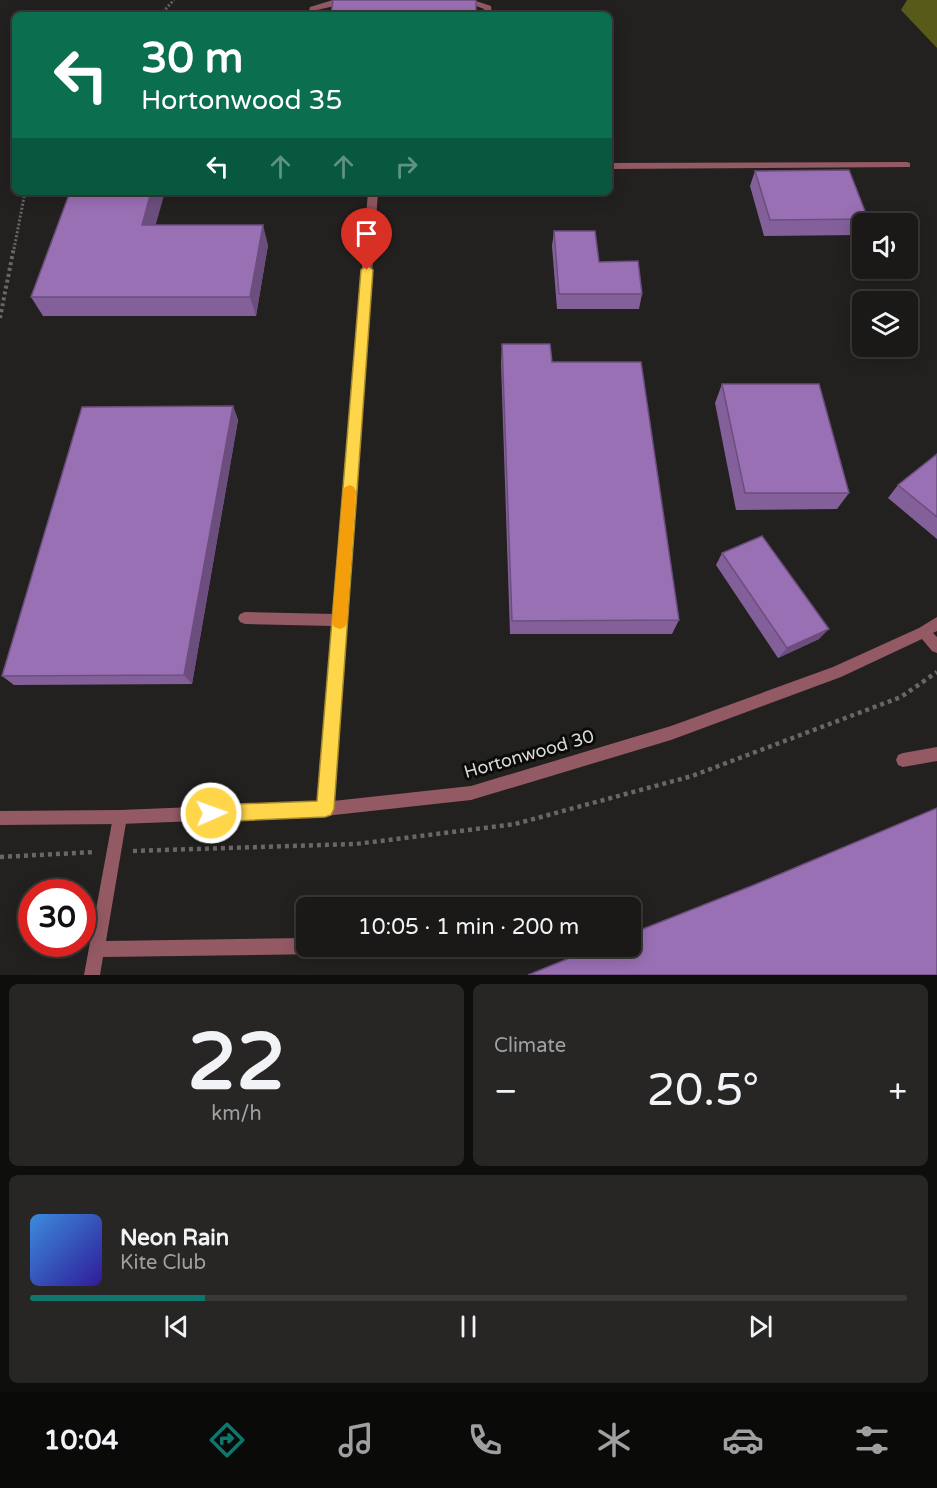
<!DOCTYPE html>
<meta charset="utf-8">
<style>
body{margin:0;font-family:"Varela Round",sans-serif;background:#272624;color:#f1f3f6;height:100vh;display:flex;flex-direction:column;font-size:22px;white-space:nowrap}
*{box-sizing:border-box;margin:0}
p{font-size:20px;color:#9fa0a1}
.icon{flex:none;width:33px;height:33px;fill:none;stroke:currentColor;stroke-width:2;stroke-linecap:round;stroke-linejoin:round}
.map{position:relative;height:975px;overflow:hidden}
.side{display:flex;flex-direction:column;gap:9px;padding:9px;background:#0e0e0d;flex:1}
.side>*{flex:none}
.hud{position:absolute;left:12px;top:12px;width:600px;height:183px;border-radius:9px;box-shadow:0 3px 15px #0003,0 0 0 2px #383836;background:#0b6e4f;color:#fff;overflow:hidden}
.controls{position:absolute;left:852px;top:213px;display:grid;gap:12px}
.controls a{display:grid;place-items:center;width:66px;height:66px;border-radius:9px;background:#1a1917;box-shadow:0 3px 15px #0003,0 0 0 2px #383836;font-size:30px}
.speed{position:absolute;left:18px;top:879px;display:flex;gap:12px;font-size:30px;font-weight:700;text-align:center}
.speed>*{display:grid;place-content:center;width:78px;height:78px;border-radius:50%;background:#1a1917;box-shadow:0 3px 15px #0003,0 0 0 2px #383836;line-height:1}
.speed .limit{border:9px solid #d22;background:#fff;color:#111}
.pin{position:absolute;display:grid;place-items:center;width:51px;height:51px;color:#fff;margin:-62px -26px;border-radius:50% 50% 50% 0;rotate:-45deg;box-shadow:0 0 6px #0007}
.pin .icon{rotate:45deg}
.me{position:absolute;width:66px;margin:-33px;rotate:88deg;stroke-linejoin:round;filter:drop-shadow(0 0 4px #0008)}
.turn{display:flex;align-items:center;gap:21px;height:126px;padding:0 30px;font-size:27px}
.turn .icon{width:78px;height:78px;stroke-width:2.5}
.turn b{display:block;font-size:42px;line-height:51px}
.lanes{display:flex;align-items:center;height:57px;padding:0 30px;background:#0003;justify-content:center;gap:30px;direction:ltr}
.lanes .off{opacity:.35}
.big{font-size:45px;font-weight:600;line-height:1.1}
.side .tile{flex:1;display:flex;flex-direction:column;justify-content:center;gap:9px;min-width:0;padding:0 21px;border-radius:9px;background:#272624}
.side .dial{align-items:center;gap:0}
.dial b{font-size:78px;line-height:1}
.song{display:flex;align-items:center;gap:18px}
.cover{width:72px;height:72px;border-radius:9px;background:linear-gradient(135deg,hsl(210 70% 55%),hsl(250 70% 35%))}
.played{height:6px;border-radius:3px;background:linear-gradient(90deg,#0f766e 20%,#383836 20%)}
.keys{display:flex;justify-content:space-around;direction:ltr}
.heat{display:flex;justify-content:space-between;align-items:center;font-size:33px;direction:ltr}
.side .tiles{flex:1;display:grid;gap:9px;grid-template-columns:1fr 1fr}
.tile:last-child{grid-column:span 2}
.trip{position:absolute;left:296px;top:897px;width:345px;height:60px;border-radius:9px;background:#1a1917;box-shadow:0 3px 15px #0003,0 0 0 2px #383836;font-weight:600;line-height:60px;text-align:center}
.dock{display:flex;height:96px;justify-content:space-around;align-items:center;background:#0a0a09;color:#9fa0a1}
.dock .icon{width:42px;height:42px}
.dock .selected{color:#0f766e}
.dock b{font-size:27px;color:#f1f3f6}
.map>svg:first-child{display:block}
</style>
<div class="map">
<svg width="937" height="975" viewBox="0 0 937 975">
<rect width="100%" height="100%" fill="#22211f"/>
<path fill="#575a18" d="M907,0H937V48L901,10Z"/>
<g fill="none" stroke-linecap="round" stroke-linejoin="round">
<g stroke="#686766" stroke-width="3" stroke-dasharray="2 2" stroke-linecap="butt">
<path d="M160,15L174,0"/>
<path d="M14,249L25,192"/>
</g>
<path stroke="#686766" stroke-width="4" stroke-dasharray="3 3" stroke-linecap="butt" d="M0,318L14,247"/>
<g stroke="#686766" stroke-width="4.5" stroke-dasharray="4 4" stroke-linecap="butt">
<path d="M133,851L356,844L515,824L692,776L901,697L937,672"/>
<path d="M0,857L95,852"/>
</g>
<g fill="#945a64" fill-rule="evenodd">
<path d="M333,0H349L352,2L317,10L316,15H308L310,7Z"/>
<path d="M459,0H473L491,6L492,15H484V9L471,4H459Z"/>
<path d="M937,747V761L903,767L898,765L896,760L898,755L903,753Z"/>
<path d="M120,810L125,812L127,817L106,941L306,938V946H330L328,952L322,954L103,957L100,975H84L113,817L115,812Z"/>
</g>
<g fill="#945a64" fill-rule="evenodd">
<path d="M907,162L910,163V167L609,169V163Z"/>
<path d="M368,192H378L333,801L471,786L671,726L833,667L919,628L937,617V631L933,633L937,637V653L932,651L922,639L841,677L671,740L471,800L325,816L120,824L0,825V811L120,810L318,802L333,626L245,624L240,622L238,618L240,614L245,612L334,614Z"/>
</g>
</g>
<g fill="#84609b">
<path d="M755,171L868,219L866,224H862V230L860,235L764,236L750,186Z"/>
<path d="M156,225L268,245L256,316H43L31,297Z"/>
<path d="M554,231L599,262L642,294L639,309H557L552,246Z"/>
<path d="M502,344L552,362L679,620L672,634H510L501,363Z"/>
<path d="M722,384L849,493L837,509L736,510L715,403Z"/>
<path d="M233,406L238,420L192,684L14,685L2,676Z"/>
<path d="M937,454V539L888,498L898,485Z"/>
<path d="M722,553L819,639L778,658L716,565Z"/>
</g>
<g fill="#6c4e7e">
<path d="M151,192H165L150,245L142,225Z"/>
<path d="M263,225L268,245L256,316L250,297Z"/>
<path d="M233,406L238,420L192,684L184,675Z"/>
<path d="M829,629L819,639L778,658L787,648Z"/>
</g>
<g fill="#9a70b4" stroke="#6c4e7e" stroke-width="1.5">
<path d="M333,0H476V15H331Z"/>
<path d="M849,170L868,219L770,220L755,171Z"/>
<path d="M70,192H151L142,225H263L250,297H31Z"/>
<path d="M554,231H595L599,262L638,261L642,294H559Z"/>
<path d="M502,344H550L552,362H641L679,620L512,621Z"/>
<path d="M722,384H819L849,493H745Z"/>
<path d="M233,406L184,675L2,676L82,407Z"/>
<path d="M937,454V517L898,485Z"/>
<path d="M762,536L829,629L787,648L722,553Z"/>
<path d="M937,808V975H528L599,946H630V934L754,885Z"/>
</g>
<path fill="#ffd54a" stroke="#a68a30" stroke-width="1.5" d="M367,265L373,270L334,809L331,815L325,817L211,822L205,819L203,813L205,807L211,805L317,801L361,270Z"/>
<path fill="#f59e0b" d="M350,485L354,487L356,491L347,622L345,627L340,629L334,627L332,622L343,491L345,487Z"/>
<g text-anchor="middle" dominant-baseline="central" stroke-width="6" stroke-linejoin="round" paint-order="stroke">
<g font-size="18" fill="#dbdad9" stroke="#0b0b0a">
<text transform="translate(529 754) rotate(-16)">Hortonwood 30</text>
</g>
</g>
</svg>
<div class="controls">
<a><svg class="icon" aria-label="sound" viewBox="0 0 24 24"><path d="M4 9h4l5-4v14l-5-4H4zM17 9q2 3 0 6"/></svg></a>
<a><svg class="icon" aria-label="layers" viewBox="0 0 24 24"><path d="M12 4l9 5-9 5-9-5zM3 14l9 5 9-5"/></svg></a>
</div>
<div class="speed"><div class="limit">30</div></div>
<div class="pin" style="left:367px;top:270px;background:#d93025"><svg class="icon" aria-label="arrive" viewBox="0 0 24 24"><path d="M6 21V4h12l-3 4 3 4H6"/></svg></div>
<svg class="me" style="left:211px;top:813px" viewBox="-20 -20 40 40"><circle r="17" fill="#ffd54a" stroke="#fff" stroke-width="3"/><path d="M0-11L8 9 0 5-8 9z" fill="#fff"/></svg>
<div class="trip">10:05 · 1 min · 200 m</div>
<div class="hud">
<div class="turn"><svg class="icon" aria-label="left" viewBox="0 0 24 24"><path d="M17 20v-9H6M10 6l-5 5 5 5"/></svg><div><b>30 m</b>Hortonwood 35</div></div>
<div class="lanes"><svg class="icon" aria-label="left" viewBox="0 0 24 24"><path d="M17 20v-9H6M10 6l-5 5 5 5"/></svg><svg class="icon off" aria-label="ahead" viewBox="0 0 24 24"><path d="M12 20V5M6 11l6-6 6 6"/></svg><svg class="icon off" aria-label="ahead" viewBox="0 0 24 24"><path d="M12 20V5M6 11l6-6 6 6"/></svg><svg class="icon off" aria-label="right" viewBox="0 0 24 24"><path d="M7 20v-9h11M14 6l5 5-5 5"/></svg></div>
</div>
</div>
<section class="side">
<div class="tiles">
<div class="tile dial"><b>22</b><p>km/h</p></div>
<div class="tile"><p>Climate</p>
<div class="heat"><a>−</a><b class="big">20.5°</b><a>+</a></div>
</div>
<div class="tile">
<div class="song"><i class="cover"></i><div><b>Neon Rain</b><p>Kite Club</p></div></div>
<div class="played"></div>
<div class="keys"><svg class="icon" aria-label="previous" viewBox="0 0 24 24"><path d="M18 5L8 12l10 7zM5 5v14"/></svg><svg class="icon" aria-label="pause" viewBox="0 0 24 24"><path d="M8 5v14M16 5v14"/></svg><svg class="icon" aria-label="next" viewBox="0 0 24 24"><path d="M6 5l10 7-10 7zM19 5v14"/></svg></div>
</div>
</div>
</section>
<nav class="dock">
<b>10:04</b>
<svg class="icon selected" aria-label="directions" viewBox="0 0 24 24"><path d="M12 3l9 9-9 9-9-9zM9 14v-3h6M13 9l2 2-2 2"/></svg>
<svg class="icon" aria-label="music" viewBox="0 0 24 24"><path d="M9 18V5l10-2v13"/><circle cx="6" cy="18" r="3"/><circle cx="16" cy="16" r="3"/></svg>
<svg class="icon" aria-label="phone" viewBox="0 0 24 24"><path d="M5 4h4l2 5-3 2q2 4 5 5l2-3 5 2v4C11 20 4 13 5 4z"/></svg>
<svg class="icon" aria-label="climate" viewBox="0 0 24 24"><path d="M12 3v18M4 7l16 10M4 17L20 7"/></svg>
<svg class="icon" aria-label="car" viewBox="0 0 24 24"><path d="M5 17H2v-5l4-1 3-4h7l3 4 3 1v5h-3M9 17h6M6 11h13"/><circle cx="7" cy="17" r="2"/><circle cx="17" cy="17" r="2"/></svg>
<svg class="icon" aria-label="filters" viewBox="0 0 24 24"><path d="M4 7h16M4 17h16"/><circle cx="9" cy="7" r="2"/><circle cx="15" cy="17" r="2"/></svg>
</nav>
